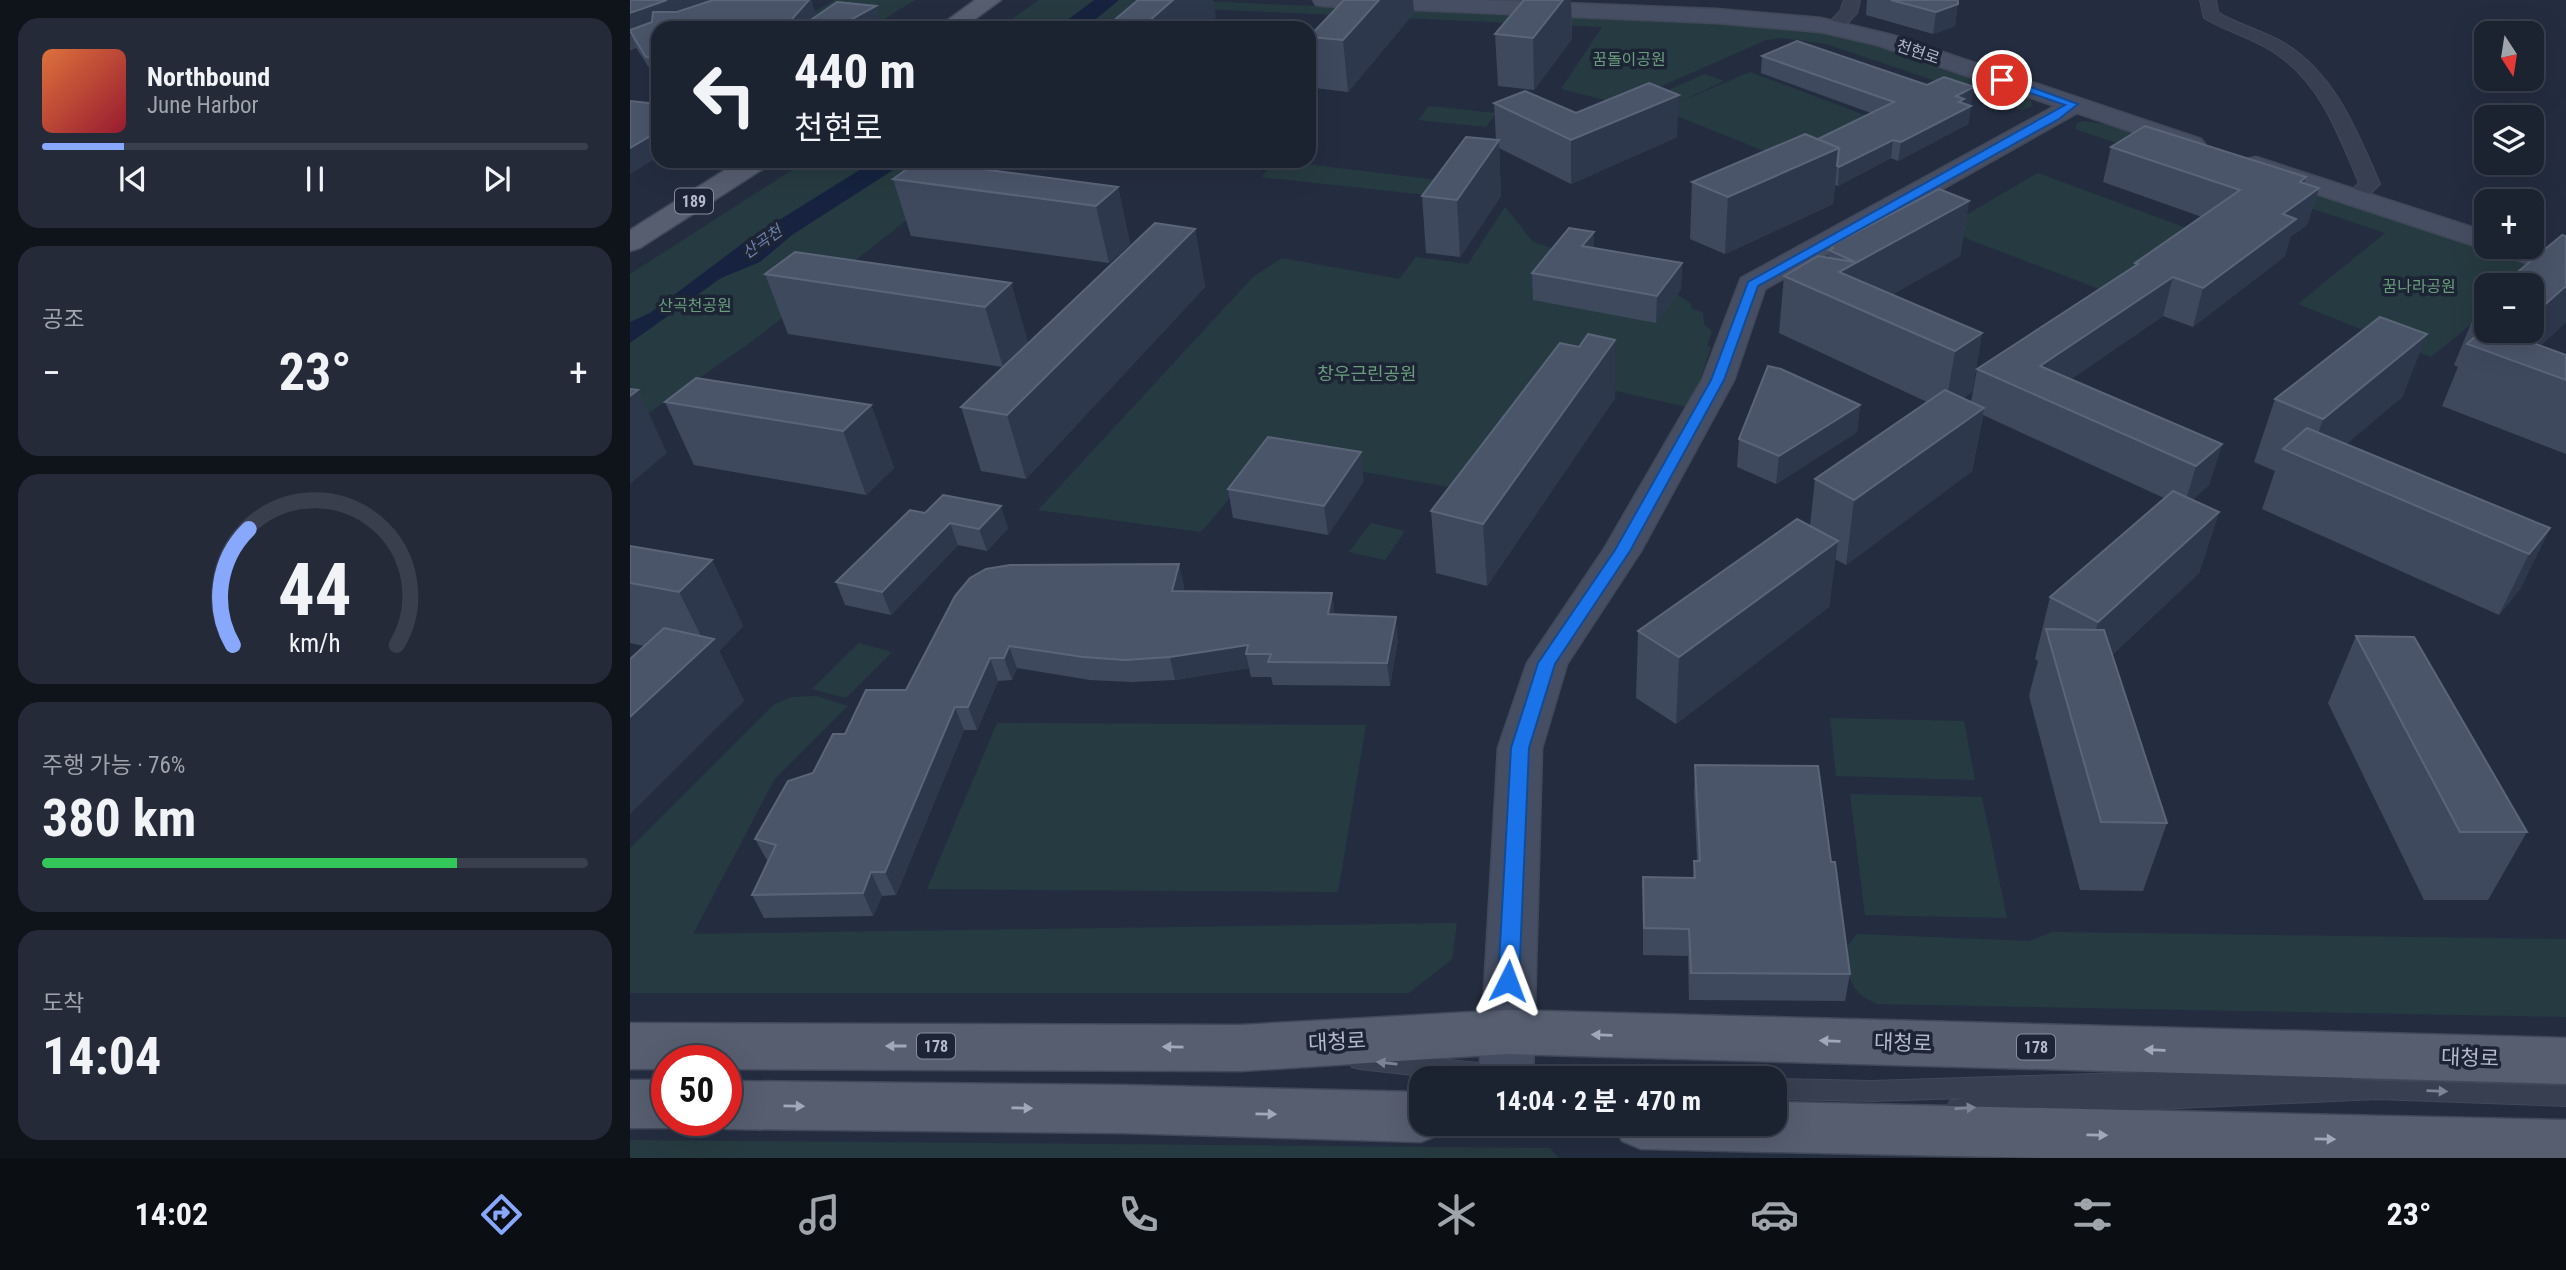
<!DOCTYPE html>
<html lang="ko">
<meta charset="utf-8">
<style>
body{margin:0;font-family:"Roboto Condensed","Noto Sans KR",sans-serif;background:#242a38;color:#f1f3f6;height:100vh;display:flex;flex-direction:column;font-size:26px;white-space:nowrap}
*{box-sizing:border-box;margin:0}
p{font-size:23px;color:#a0a4ab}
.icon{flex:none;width:38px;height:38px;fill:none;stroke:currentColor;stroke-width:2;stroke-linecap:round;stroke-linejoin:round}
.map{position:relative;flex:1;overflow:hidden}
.drawer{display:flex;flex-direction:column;gap:18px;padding:18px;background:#0f131a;width:630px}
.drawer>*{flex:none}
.banner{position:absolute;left:21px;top:21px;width:665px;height:147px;border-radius:21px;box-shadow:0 7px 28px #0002,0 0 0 2px #393f4c;background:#1b2230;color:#f1f3f6;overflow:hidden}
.needle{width:46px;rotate:168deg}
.controls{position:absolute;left:1844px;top:21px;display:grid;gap:14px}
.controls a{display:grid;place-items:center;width:70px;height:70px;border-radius:14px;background:#1b2230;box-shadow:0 7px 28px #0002,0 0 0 2px #393f4c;font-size:35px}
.speed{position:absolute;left:21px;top:1045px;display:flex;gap:14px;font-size:35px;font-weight:700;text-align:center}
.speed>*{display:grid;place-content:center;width:91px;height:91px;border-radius:50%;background:#1b2230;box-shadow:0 7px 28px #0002,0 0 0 2px #393f4c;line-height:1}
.speed .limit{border:10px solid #d22;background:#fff;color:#111}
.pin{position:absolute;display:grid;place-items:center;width:60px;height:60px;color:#fff;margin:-30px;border:4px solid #fff;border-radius:50%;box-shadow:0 2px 7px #0007}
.me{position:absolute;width:77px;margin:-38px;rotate:3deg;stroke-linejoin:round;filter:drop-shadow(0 0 5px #0008)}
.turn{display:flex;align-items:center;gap:24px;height:147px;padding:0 28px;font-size:32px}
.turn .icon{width:91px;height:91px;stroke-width:2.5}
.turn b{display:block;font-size:49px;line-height:60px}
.big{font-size:52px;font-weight:700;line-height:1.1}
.drawer .widget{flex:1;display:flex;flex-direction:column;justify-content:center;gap:10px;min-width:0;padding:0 24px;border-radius:21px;background:#242a38}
.drawer .dial{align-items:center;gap:0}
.dial svg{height:182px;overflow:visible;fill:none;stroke:#393f4c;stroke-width:7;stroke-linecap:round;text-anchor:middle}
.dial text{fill:#f1f3f6;stroke:none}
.song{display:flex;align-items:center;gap:21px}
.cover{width:84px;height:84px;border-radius:10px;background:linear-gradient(135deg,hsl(20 70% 55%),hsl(350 70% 35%))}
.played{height:7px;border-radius:4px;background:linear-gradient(90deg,#87a8fd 15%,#393f4c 15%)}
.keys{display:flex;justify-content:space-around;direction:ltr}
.heat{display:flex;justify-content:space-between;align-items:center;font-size:38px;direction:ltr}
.charge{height:10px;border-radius:5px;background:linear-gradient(90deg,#34c759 76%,#393f4c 0)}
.trip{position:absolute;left:779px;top:1066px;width:378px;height:70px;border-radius:21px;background:#1b2230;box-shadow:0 7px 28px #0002,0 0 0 2px #393f4c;font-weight:700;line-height:70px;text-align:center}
.tab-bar{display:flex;height:112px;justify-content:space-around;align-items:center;background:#0b0e13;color:#a0a4ab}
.tab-bar .icon{width:49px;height:49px}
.tab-bar .active{color:#87a8fd}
.tab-bar b{font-size:32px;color:#f1f3f6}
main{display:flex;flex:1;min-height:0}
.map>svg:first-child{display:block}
</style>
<main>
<section class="drawer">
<div class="widget">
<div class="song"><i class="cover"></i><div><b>Northbound</b><p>June Harbor</p></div></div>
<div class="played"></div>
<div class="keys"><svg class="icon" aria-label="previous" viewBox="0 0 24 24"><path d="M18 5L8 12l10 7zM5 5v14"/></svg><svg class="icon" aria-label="pause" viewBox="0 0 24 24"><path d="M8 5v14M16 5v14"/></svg><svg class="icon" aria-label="next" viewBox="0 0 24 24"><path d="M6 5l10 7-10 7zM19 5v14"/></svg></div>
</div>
<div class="widget"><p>공조</p>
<div class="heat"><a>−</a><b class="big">23°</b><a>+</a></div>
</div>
<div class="widget dial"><svg viewBox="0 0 100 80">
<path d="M14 69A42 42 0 1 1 86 69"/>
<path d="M14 69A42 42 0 0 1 21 18" stroke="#87a8fd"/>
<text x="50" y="56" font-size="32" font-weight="700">44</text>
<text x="50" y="72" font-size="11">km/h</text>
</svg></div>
<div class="widget"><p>주행 가능 · 76%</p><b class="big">380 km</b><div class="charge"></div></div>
<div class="widget"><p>도착</p><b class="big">14:04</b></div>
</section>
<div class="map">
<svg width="1936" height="1158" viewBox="0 0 1936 1158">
<rect width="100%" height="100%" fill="#242d40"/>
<g fill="#263b41">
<path d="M205,0H285L251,21L180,14Z"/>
<path d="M409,0H549L1129,26L1183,31L1240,44L1399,98L1403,106L1392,110L1196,44L1153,38L1136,40L991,104L931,89L972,27L550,8L524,28H369Z"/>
<path d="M1120,72L1248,120L1162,162L1032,110L1027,95L1075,74L1094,81L1045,104Z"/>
<path d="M799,106L866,113L856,127L788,120Z"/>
<path d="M1454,121L1486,126L1915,264L1889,285H1857V311L1801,357L1668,304L1755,233L1445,129L1447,123Z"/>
<path d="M176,161H352L121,342L0,426V274Z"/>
<path d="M646,161H651L815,181L805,196L631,177Z"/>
<path d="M1408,173L1567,232L1477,292L1312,229Z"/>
<path d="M875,207L903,242L939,254L1026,323L1047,294L1061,304L1062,309L1073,312L1074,325L1082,331L1077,346L1081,347L1061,408L933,379L849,492L636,455L571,532L408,510L623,277L652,258L769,279L786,257L838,264Z"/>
<path d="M741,523L775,531L755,560L719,552Z"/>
<path d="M229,643L262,652L216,698L182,689Z"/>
<path d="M186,696L218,706L144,780L63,934L827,923L822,959L779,993H0V848L143,705L162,697Z"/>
<path d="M1200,718L1334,721L1345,780L1206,776Z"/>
<path d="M367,723L736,725L708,892L297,889Z"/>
<path d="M1220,794L1352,797L1377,918L1235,915Z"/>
<path d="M1422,932L1936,939V1017L1248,1004C1220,993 1221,981 1213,952L1227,934L1399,941Z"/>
<path d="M0,1140L920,1148L929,1158H0Z"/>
</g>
<g fill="#16223f">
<path d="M464,0H489L455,28H427Z"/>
<path d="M244,161H277L162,235L130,262L91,278L0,343V322L20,313L117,240Z"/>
</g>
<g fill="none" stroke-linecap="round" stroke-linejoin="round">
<g stroke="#414859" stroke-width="2">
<g id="service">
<path d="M730,1051L898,1068L906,1071L909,1078H809L730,1069L722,1067L719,1060L722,1053Z"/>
<path d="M1713,1066L1721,1069L1724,1076L1722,1080L1936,1086V1106L1747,1099L1328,1118L1320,1115L1317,1108L1320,1101L1336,1098L1242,1101L1144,1099V1079L1242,1081Z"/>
<path d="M1084,1124H1132L1129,1131C1116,1136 1099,1138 1086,1133Z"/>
</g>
</g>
<g stroke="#414859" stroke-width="2">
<g id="minor">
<path d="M1214,0H1230L1227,13L1210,31H1198L1195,27L1210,11Z"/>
<path d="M1570,0H1586L1588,12L1594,16C1613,26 1635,32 1654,43C1705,74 1727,131 1750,184L1731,203H1717L1713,199L1729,183C1708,133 1690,81 1642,51C1620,37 1595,31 1574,18Z"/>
<path d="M28,26L35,28H28V38L0,49V37Z"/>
</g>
</g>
<g stroke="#414859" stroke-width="3">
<g id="secondary">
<path d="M683,0H854L1086,9L1191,18L1262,35L1571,139L1575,144L1571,149L1562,152L1447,113L1135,289L1104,380L1011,551L937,664L912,748L903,1078H849L868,748L897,663L974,549L1072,380L1111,278L1425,106L1247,45L1191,32L1086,23L694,6L686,5Z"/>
<path d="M1626,157L1857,232V247H1902L1936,257V276L1617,171L1613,165L1617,159Z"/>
</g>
</g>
<g stroke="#414859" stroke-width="3">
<g id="primary">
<path d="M345,0H371L333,28H307Z"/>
<path d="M109,161H140L136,167L10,248L0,251V230Z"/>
<path d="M877,1010L1936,1038V1084L877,1054L611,1071L96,1069V1060H37V1069H0V1023L611,1025Z"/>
<path d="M0,1080H37V1120L56,1121L37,1128H0Z"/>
<path d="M96,1081L491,1085L791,1092V1124H815L810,1134L791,1142L491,1133L96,1129L76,1120H96Z"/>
<path d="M1144,1102L1936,1120V1158H1411L1011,1149L992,1141L984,1124H1144Z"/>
</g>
</g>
<use href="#service" fill="#383f50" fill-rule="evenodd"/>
<use href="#minor" fill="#383f50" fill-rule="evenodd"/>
<use href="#secondary" fill="#464e63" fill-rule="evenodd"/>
<use href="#primary" fill="#565e70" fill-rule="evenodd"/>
</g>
<g fill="#3e495e">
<path d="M0,0H181L186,16L251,23L242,28H28V77L24,76L7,49L0,32Z"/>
<path d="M894,0H941L942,39L904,90L868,86L865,34Z"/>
<path d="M1237,0H1328L1325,26L1303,34L1236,15Z"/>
<path d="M784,13L718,92L685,88L679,37Z"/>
<path d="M1132,56L1341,105L1340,106H1341L1338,124L1268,161L1261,158L1208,186L1205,185L1203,204L1095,254L1060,239L1062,182L1188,139L1241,113L1131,73Z"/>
<path d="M864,103L946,113L1047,137L941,184L869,148L871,196L830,257L796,253L792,196L866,140Z"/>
<path d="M1481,147L1674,184L1689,188L1677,225L1660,237L1655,256L1563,327L1533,316L1441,379L1592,444L1579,485L1562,500L1589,512L1569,573L1482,655L1537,823L1513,891L1450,890L1399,696L1408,661L1405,659L1420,597L1534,498L1353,415L1342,471L1216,565L1205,559L1199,607L1046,724L1006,698L1008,631L1180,526L1185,479L1297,402L1149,333L1154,276L1198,258L1200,246L1339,201L1330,256L1263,294L1352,333L1342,392L1333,398L1341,402L1347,369L1505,267V263L1572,217L1473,182Z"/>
<path d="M263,179L488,187L500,244L479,263L281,236Z"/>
<path d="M565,229L575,287L396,479L351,471L331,407Z"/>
<path d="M964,232V248L1052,263L1051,289L1026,323L903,300L902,273Z"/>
<path d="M1936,236V322L1910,346L1936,355V454L1812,406L1828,367L1824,365L1849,304L1857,298V331Z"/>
<path d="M135,274L381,283L398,343L373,367L158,334Z"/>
<path d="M985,340V398L857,586L806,573L801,511L949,347Z"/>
<path d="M1773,396L1716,444L1920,528L1890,589L1869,615L1632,509L1645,471L1624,462L1645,399Z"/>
<path d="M35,402L241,405L264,468L236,495L64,465Z"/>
<path d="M1230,405L1227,432L1146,484L1107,467L1109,439Z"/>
<path d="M734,481L698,535L603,518L598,489Z"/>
<path d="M280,510L378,528L357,551L328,545L261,615L215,605L206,582Z"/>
<path d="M0,546L82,560L113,626L89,651L114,701L14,646L0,643Z"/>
<path d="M554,586L553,591L705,614L768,640L760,686L643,685L641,677H621L619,668L545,680L501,682L460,680L387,668L382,680L368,681L347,730H334L266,895L252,896L243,916L134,918L122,895L138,862L125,839L183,773L215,734L276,690L325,596Z"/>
<path d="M1726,636L1897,832L1858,900H1794L1698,703Z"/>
<path d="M1065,765L1201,862L1220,974L1215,1001L1059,1000L1058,956L1013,955V877L1063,878L1064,861H1067L1064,792Z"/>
</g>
<g fill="#2e384d">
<path d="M37,0H94L0,30V13Z"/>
<path d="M179,0H181L186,16L176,28H154Z"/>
<path d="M543,0H583L586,17L575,28H511Z"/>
<path d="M749,0H783L784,13L718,92L713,40Z"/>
<path d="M933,0H941L942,39L904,90L903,38Z"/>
<path d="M1328,4L1325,26L1303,34L1306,12Z"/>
<path d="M246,6L251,23L242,28H206Z"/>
<path d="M1344,87L1341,105L1333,109L1341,106L1338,124L1268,161L1271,142L1326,96Z"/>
<path d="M1049,95L1047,137L941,184V140Z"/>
<path d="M28,127V157L0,174V148L21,131Z"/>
<path d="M869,140L871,196L830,257L827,200Z"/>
<path d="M1263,140L1261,158L1208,186L1209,167Z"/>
<path d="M1209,148L1203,204L1095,254L1098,197Z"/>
<path d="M1676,177L1668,203L1689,188L1677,225L1660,237L1655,256L1563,327L1573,288L1653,214L1670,182Z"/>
<path d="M488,187L500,244L479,263L466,206Z"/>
<path d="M1339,201L1330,256L1234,311L1209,272Z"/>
<path d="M565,229L575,287L396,479L377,415Z"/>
<path d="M964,232V258L952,246Z"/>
<path d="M1052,263L1051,289L1026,323L1027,296Z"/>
<path d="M1543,277L1533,316L1413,398L1410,366Z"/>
<path d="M381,283L398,343L373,367L355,307Z"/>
<path d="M1936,286V322L1890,364L1881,335L1886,331H1902V316Z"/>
<path d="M1352,333L1342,392L1315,410L1325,351Z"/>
<path d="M1797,334L1773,396L1691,466L1679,460L1693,419Z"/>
<path d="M985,340V398L857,586L853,524Z"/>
<path d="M8,390L37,453L0,484V396Z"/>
<path d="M241,405L264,468L236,495L213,431Z"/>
<path d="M1230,405L1227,432L1146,484L1149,456Z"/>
<path d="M1354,408L1342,471L1216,565L1224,500Z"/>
<path d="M1592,444L1579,485L1554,507L1566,466Z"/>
<path d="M731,452L734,481L698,535L694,506Z"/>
<path d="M371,506L378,528L357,551L349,529Z"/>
<path d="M1589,512L1569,573L1451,684L1468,622Z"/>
<path d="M320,523L328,545L261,615L252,592Z"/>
<path d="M1920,528L1890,589L1869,615L1899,554Z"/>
<path d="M1208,541L1199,607L1046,724L1049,657Z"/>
<path d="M82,560L113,626L89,651L114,701L0,814V717L76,646L49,592Z"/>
<path d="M549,564L554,586L547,614L542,591Z"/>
<path d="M702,593L705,616L698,614Z"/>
<path d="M766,617L768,640L760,686L757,663Z"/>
<path d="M618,645L616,654L619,668L545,680L540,657Z"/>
<path d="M379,646L387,668L382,680L374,658Z"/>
<path d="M360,658L368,681L347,730L338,707Z"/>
<path d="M325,707L334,730L266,895L255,872Z"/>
<path d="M241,872L252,896L243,916L233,893Z"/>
</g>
<g fill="#4b556a" stroke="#5b6579" stroke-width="2">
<path d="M0,0H37L0,13Z"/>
<path d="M83,0H179L154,28H28V59L16,57L0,31V30L22,22L23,12H47Z"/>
<path d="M508,0H543L511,28H475Z"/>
<path d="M714,0H749L713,40L679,37Z"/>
<path d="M894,0H933L903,38L865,34Z"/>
<path d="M1261,0H1328V4L1306,12Z"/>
<path d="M207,2L246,6L206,28H169Z"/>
<path d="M1167,41L1297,85L1314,77L1344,87L1326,96L1334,99L1329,102L1341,106L1271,142L1263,140L1209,167L1207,166L1209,148L1188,139L1264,102L1132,56Z"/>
<path d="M1019,83L1049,95L941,140L864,103L895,91L946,113Z"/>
<path d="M0,101L28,104V127L21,131L27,132L0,148Z"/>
<path d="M1515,126L1676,177L1670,182L1689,188L1653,214L1666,219L1573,288L1543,277L1410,366L1592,444L1566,466L1347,369L1508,264L1505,263L1610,190L1481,147Z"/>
<path d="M1175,134L1209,148L1098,197L1062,182Z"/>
<path d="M836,137L869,140L827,200L792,196Z"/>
<path d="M288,161H290L488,187L466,206L263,179Z"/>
<path d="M1309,189L1339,201L1209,272L1352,333L1325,351L1154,276L1188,256L1225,262L1199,250L1203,248L1200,246Z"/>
<path d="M525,223L565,229L377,415L331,407Z"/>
<path d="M939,228L964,232L952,246L1052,263L1027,296L902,273Z"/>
<path d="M1932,235L1936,236V286L1902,316V285H1872Z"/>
<path d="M165,252L381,283L355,307L135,274Z"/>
<path d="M1857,298V307L1849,304Z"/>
<path d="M1750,317L1797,334L1693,419L1645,399Z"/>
<path d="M1857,326V331H1886L1881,335L1936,355V380L1837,344Z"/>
<path d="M958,334L985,340L853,524L801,511L930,343L949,347Z"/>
<path d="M1138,366L1151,369L1230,405L1149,456L1109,439Z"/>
<path d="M66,378L241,405L213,431L35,402Z"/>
<path d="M0,389L8,390L0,396Z"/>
<path d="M1315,390L1354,408L1224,500L1185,479Z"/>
<path d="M1677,428L1920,528L1899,554L1653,449Z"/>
<path d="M638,437L731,452L694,506L598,489Z"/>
<path d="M1543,491L1589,512L1468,622L1420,597Z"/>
<path d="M313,495L371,506L349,529L320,523L252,592L206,582L280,510L295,513Z"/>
<path d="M1167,519L1208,541L1049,657L1008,631Z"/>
<path d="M0,546L82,560L49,592L0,583Z"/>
<path d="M549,564L542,591L702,593L698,614L766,617L757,663L638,662L641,654H616L618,645L540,657L495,660L453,657L379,646L374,658H360L338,707H325L255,872H241L233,893L122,895L146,845L125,839L158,781L183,773L203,734H215L236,690H276L325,596L340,578L356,569L380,565Z"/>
<path d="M34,628L84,639L0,717V659Z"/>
<path d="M1416,629L1474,630L1537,823L1471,822Z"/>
<path d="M1726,636L1784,637L1897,832H1830Z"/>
<path d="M1065,765L1188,766L1201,862H1205L1220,974L1061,973L1059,929L1014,928L1013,877L1065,878L1064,861H1070Z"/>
</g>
<defs><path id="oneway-solid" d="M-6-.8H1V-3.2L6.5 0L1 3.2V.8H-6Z" transform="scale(1.75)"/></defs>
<g fill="#a1a8b9">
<use href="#oneway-solid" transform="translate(972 1035) rotate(-178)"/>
<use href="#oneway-solid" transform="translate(1200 1041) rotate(-178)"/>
<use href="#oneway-solid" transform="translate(266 1046) rotate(-180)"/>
<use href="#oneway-solid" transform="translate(543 1047) rotate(-179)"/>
<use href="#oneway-solid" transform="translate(1525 1050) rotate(-178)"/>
<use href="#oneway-solid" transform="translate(164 1106) rotate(1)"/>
<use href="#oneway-solid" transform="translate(392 1108) rotate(1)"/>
<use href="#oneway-solid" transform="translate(636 1114) rotate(1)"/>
<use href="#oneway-solid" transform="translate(1467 1135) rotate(1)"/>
<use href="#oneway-solid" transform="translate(1695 1139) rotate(1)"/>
</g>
<g fill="#7c8394">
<use href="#oneway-solid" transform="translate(757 1063) rotate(-174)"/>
<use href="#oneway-solid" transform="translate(1807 1091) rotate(2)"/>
<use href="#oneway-solid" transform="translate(1335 1108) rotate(-4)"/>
</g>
<path fill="#1a73e8" stroke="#114b97" stroke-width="2" d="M1369,78H1376L1448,104L1429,119L1128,286L1094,380L1000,551L925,664L899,748L889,981L886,987L878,989L871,987L868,981L881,748L908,663L985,550L1081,380L1118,282L1435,105L1369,82Z"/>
<g text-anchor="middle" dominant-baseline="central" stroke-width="7" stroke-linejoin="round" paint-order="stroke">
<g font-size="16" fill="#b4bacb" stroke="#1d2435">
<text transform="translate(1288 52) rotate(19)">천현로</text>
</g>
<g font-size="16" fill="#6a9d7b" stroke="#1d2435">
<text x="999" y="59">꿈돌이공원</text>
<text x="1789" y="286">꿈나라공원</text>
<text x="65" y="305">산곡천공원</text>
</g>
<g fill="#1d2435" stroke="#878d9e" stroke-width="2">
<rect x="45" y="188.5" width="38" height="25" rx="5"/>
<rect x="287" y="1033.5" width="38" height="25" rx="5"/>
<rect x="1387" y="1034.5" width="38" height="25" rx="5"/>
</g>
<g font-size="16" font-weight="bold" fill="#b4bacb">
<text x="64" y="201">189</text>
<text x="306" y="1046">178</text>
<text x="1406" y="1047">178</text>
</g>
<g font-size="16" font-style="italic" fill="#6c80ab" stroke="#1d2435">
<text transform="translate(132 242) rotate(-35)">산곡천</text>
</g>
<g font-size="18" fill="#6a9d7b" stroke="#1d2435">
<text x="737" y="373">창우근린공원</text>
</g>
<g font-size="21" fill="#b4bacb" stroke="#1d2435">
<text transform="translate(707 1042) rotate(-3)">대청로</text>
<text transform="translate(1273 1043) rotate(2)">대청로</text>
<text transform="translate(1840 1058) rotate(2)">대청로</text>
</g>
</g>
</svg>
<div class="controls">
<a><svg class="needle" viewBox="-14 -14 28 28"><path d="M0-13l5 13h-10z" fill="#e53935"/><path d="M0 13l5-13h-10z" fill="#a0a4ab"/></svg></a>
<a><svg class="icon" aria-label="layers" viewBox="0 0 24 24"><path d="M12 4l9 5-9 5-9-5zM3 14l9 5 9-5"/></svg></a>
<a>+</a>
<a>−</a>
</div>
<div class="speed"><div class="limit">50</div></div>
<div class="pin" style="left:1372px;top:80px;background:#d93025"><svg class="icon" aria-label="arrive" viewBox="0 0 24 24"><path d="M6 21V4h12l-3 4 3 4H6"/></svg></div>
<svg class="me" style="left:878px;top:981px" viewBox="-20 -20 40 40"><path d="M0-17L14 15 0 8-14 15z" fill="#1a73e8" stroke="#fff" stroke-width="4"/></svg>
<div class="trip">14:04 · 2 분 · 470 m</div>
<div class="banner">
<div class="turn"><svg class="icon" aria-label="left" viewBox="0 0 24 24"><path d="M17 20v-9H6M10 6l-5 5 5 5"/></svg><div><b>440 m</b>천현로</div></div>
</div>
</div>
</main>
<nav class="tab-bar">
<b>14:02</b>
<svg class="icon active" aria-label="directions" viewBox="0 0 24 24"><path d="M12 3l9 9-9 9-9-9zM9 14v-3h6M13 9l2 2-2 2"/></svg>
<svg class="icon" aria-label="music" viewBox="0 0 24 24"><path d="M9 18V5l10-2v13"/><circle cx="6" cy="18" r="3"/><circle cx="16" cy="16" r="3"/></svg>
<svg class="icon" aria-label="phone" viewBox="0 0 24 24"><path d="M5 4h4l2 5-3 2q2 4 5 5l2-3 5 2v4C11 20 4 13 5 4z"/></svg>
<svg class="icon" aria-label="climate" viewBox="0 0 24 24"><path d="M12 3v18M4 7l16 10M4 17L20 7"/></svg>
<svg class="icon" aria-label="car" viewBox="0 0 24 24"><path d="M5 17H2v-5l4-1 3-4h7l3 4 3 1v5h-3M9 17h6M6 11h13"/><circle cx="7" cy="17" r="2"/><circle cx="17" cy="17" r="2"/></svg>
<svg class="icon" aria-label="filters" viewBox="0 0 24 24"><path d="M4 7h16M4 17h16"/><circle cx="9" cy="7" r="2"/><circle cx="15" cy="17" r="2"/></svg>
<b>23°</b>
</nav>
